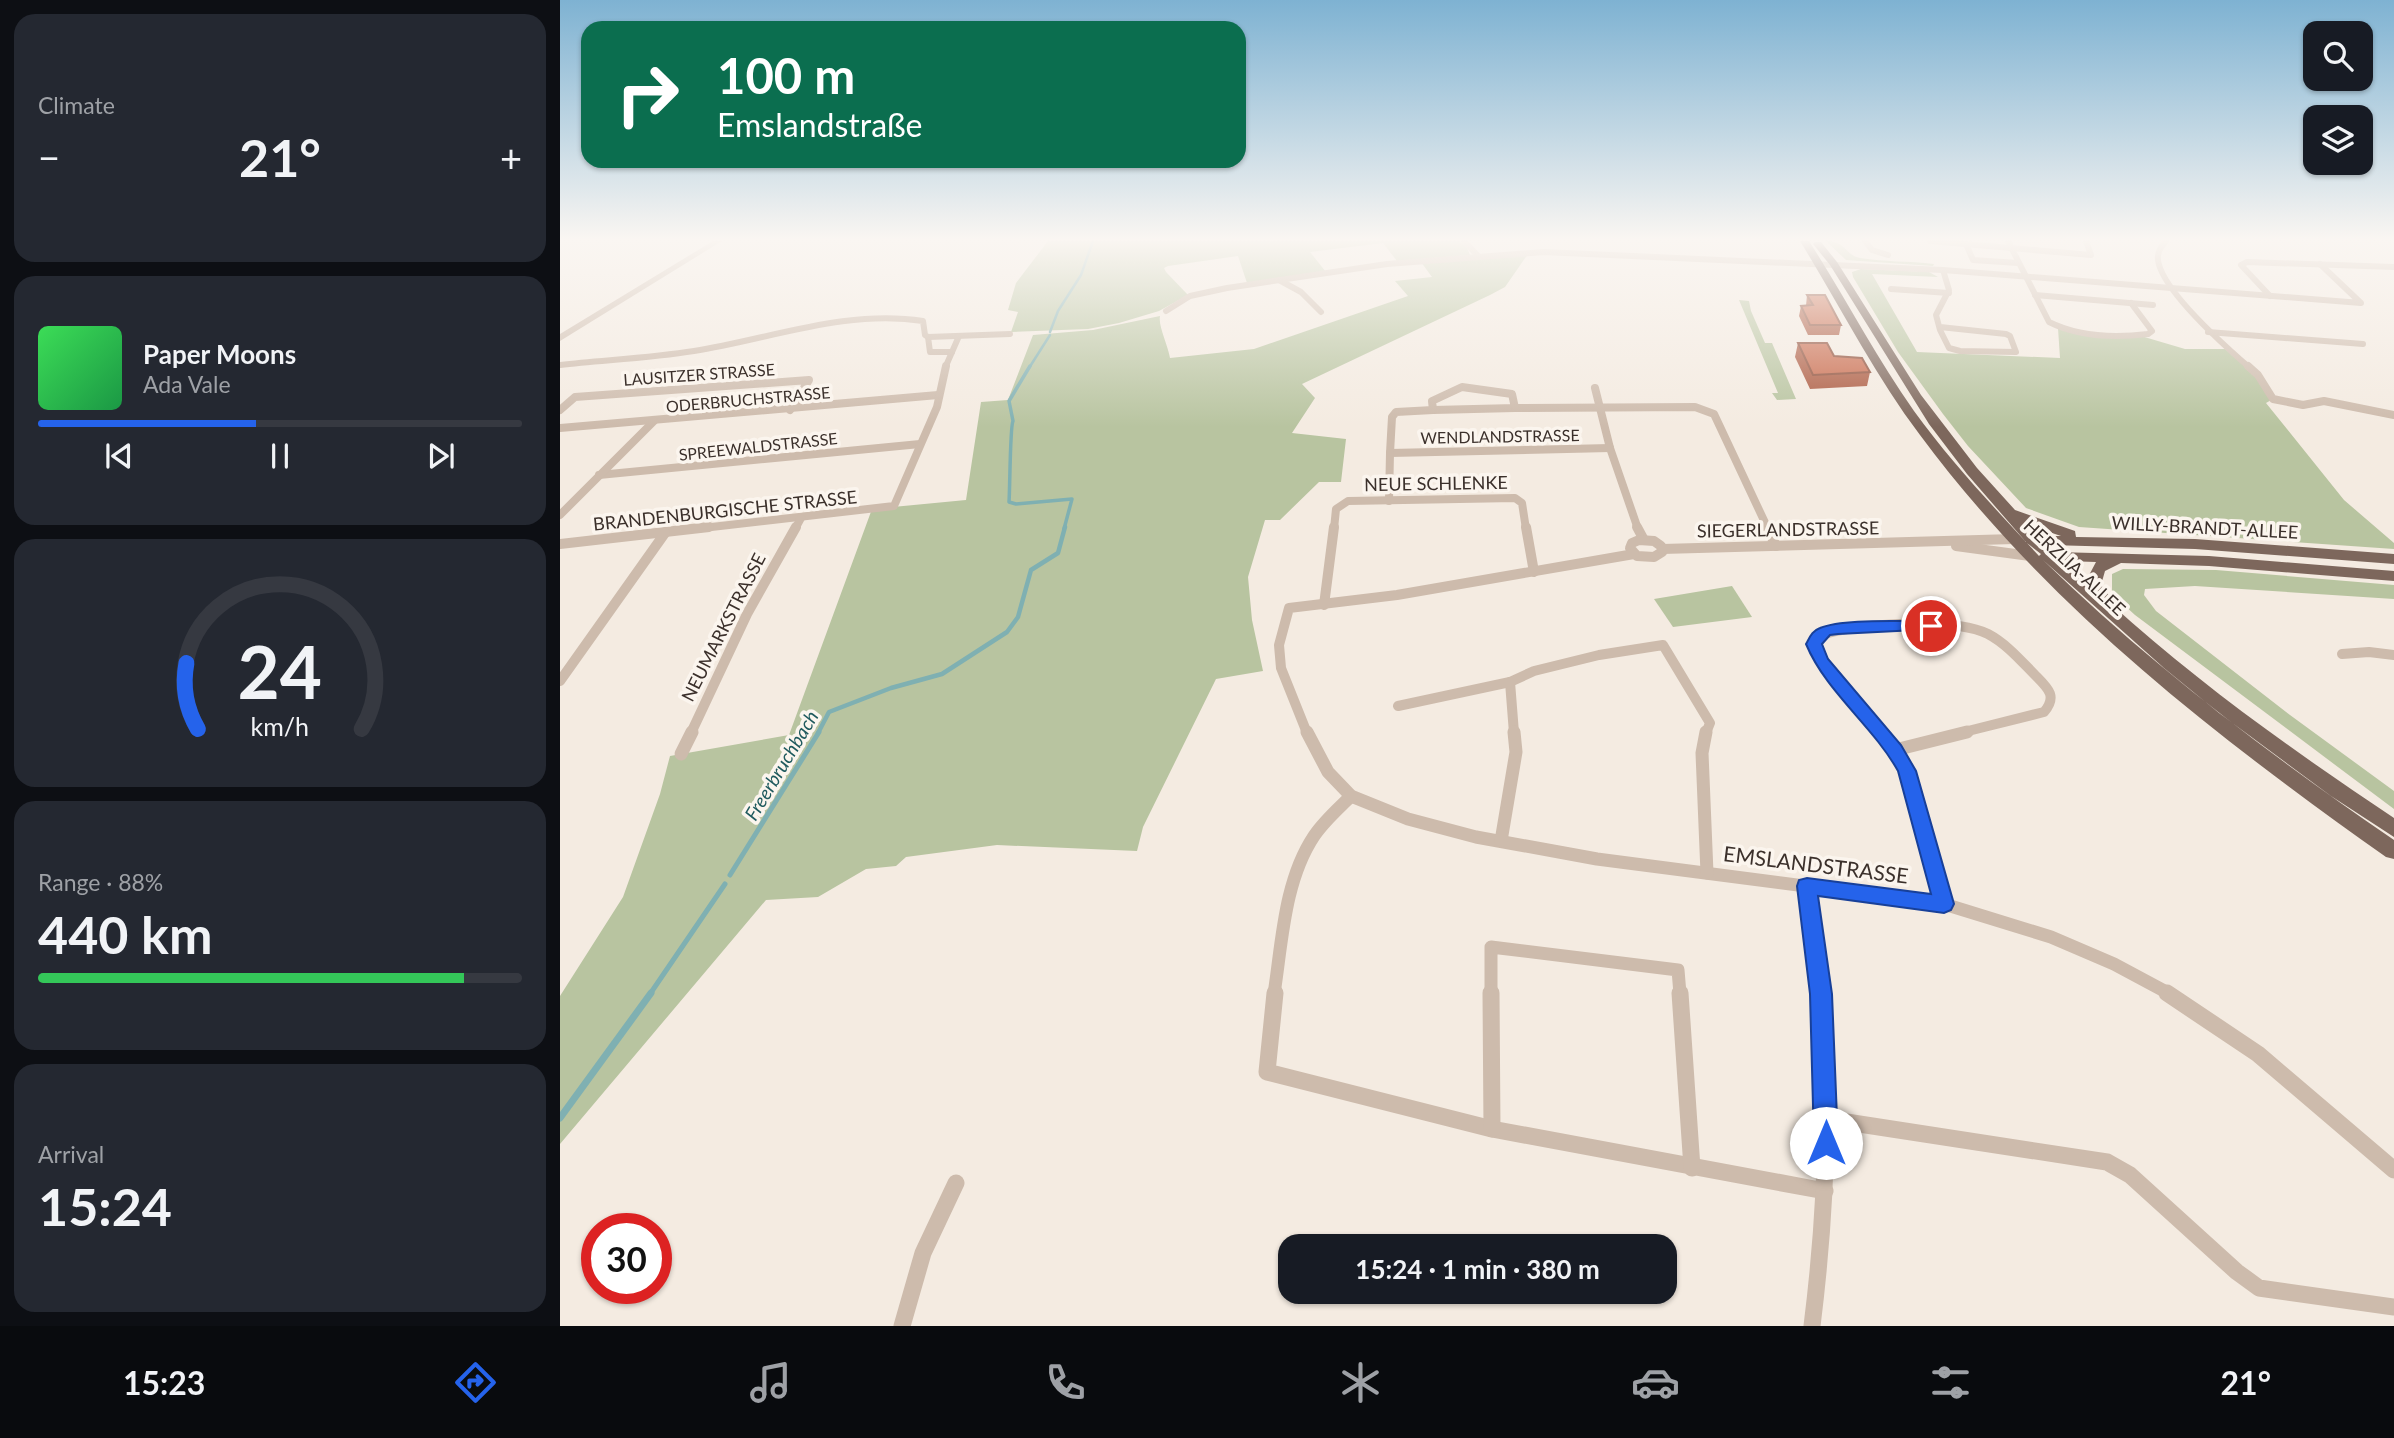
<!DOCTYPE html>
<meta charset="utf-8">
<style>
body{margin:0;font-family:Lato,sans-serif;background:#242831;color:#f1f3f6;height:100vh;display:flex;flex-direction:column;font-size:26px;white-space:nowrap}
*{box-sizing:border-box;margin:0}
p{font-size:23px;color:#9ea1a6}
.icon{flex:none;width:38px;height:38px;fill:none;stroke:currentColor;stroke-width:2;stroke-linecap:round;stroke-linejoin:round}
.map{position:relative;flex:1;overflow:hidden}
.side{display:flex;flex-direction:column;gap:14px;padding:14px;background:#0d0f14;width:560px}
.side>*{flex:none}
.top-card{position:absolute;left:21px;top:21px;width:665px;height:147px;border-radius:21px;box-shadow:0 2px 5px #0004;background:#0b6e4f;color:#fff;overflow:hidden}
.controls{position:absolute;left:1743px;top:21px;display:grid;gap:14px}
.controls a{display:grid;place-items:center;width:70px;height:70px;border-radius:14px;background:#171b24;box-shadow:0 2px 5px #0004;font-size:35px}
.speed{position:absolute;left:21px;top:1213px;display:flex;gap:14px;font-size:35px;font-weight:700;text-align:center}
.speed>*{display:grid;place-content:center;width:91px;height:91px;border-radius:50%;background:#171b24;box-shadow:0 2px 5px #0004;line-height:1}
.speed .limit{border:10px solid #d22;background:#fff;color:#111}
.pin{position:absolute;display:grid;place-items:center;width:60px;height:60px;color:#fff;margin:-30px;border:4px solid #fff;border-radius:50%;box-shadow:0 2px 7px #0007}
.me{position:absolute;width:77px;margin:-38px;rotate:0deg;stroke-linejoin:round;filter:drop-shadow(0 0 5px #0008)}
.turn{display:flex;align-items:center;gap:24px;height:147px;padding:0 21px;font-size:32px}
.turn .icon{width:91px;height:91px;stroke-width:2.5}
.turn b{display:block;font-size:49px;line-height:60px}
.big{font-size:52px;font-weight:700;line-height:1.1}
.side .tile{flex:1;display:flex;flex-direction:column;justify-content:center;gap:10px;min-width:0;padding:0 24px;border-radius:21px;background:#242831}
.side .dial{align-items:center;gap:0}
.dial svg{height:182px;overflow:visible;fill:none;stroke:#363941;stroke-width:7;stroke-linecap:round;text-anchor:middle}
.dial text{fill:#f1f3f6;stroke:none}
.song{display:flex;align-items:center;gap:21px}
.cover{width:84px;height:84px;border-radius:10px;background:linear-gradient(135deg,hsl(130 70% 55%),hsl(140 70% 35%))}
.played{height:7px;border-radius:4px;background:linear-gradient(90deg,#2563eb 45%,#363941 45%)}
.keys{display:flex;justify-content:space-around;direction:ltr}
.heat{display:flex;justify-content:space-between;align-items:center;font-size:38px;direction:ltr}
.charge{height:10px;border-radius:5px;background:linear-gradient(90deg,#34c759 88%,#363941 0)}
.trip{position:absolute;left:718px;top:1234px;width:399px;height:70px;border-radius:21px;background:#171b24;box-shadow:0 2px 5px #0004;font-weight:700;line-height:70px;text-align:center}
.tabs{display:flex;height:112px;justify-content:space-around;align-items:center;background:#090b0e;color:#9ea1a6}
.tabs .icon{width:49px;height:49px}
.tabs .selected{color:#2563eb}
.tabs b{font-size:32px;color:#f1f3f6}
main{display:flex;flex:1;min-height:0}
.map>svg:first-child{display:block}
</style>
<main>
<section class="side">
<div class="tile"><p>Climate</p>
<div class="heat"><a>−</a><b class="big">21°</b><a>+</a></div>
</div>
<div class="tile">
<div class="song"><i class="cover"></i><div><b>Paper Moons</b><p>Ada Vale</p></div></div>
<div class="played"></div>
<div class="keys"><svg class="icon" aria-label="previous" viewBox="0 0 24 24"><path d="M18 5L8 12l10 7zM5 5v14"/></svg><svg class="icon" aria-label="pause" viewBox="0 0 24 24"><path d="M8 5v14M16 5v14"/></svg><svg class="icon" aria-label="next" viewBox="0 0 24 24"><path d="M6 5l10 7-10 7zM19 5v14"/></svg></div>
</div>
<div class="tile dial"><svg viewBox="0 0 100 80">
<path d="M14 69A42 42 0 1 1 86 69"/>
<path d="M14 69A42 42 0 0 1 9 40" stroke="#2563eb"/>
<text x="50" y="56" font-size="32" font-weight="700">24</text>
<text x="50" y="72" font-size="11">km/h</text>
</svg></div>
<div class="tile"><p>Range · 88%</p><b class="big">440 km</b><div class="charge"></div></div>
<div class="tile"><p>Arrival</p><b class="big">15:24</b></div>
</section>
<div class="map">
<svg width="1834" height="1326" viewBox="0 0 1834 1326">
<rect width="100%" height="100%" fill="#f4ebe1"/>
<g fill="#b8c4a0">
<path d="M488,241H899L907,248L910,255L837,261L823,243L750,252L766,272L687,283L678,256L608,266L604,268L606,272L628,295L599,311L559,323L528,329L451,332L458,312L448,310L456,283Z"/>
<path d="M1266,241C1286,241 1285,255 1300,258C1325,262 1349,261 1374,264L1373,266L1286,260Z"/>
<path d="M968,254L945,287L930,295L742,384L755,398L732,433L786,439L781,482H759L720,520H705L688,577L692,620L703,671L656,679L583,827L577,851L437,845L346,857L336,866L306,869L258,897L206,900L0,1144V996L63,897L100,794L110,756L229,735L312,509L406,500L421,402L448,400L473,335L533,330L600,316C598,326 608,345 610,358L694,349L848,296L835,281L872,277L861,262Z"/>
<path d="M1301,269L1369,272L1378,277L1312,274L1357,352L1500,358L1498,328L1510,331L1581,336L1625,349H1665L1698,375L1713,399L1706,403L1784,500L1834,543V549L1519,527L1466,508L1408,446L1383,414L1338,352L1293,277L1292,272Z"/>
<path d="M1179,300L1189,301L1191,311L1205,343H1212L1236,399L1217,400L1212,393H1218Z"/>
<path d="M1563,569L1656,570L1834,585V599L1635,586L1585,589L1584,595L1596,611L1730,715L1834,791V809L1575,615L1552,594V574Z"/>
<path d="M1172,586L1192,617L1113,627L1094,599Z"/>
</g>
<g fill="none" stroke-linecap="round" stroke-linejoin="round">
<g stroke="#7fb0b2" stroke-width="2.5">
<path d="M490,332L498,311L521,275L533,241"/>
<path d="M469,368L490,335"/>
</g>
<path stroke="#7fb0b2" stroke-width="3.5" d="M470,366L449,401L453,421C450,426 450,489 449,502L456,504L512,499L504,529"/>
<path stroke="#7fb0b2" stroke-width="4.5" d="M258,733L269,712L331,688L382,674L447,632L458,617L471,570L498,553L505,527"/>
<g stroke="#7fb0b2" stroke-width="5">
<path d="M170,875L259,732"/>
<path d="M90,994L165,884"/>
</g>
<path stroke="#7fb0b2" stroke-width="7" d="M0,1118L91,993"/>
<g stroke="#cdbbac" stroke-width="6">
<path d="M904,241L919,257"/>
<path d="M1305,241L1312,250L1328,255"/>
<path d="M1370,241L1531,255L1526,241"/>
<path d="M1448,241L1489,322C1519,337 1555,338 1588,334L1592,331L1571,303"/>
<path d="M1606,241C1601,247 1597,252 1598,260C1602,291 1667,348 1690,368"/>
<path d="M1406,244L1413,260L1458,263"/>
<path d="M719,280L741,292L761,312"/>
<path d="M1331,289L1389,293"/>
<path d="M1475,295L1593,305"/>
<path d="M1710,296L1681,265L1687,262L1834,267"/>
<path d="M606,311L630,296L667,288L827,264L984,252L1383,270L1801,303L1760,264"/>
<path d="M1380,327L1446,334L1450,336L1456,352L1400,351L1389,348L1380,330L1376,315L1389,290L1383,270"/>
<path d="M1648,332L1803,344"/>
<path d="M368,337L370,352H392"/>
<path d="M0,365C45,360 90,358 134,351C210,339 286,309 363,321L365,335L368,337L450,334"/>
<path d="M385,368L399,336"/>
</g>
<g stroke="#cdbbac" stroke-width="8">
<path d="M1688,366L1698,375L1713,399L1743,405L1764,401L1834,415"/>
<path d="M902,387L952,394L955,408L873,410L872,401Z"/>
<path d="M1035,388L1050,448L1078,529"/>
<path d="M955,408L1135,407L1154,414L1208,529"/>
<path d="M0,410L15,397L249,380L230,410"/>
<path d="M873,410L836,412L832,417L830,453L1050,448"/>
<path d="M0,428L378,395"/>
<path d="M39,475L360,444"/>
<path d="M829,501L830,453"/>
<path d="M0,515L94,421"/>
<path d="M134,529L334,506L377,407L386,366"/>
<path d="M235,529L241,518"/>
<path d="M774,529L776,509L788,501L955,498L962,503L966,529"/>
</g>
<g stroke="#cdbbac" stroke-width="10">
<path d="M966,527L974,572"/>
<path d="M1077,527L1084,540"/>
<path d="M1207,527L1216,546"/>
<path d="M1079,540L1094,541L1101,546L1102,552L1094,557L1077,556L1070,548L1072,543Z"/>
<path d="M0,544L149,527"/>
<path d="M1396,546L1470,556"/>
<path d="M1102,549L1454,539"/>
<path d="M764,605L774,527"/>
<path d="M1782,654L1809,652L1834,655"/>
<path d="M0,681L105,533"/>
<path d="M950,682L954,733"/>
<path d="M838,706L950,682L974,671L1039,655L1103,645L1150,723L1146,733"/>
<path d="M131,733L187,614L236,527"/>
<path d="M747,733L721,668L719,645L729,608L837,595L1074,554"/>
<path d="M1321,733L1261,661L1254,644L1258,636C1295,623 1393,617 1428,634C1447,644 1462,662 1477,677C1489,689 1497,697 1484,712L1400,733"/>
</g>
<g stroke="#cdbbac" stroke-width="13">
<path d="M747,732L768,772L791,796L848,819L916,837L1037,859L1384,904L1491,937L1554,964L1610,994"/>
<path d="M1146,732L1142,753L1147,873"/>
<path d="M1320,732L1335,750"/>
<path d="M1335,750L1347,771L1384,904"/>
<path d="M1335,750L1407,732"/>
<path d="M121,754L132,732"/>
<path d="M941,841L956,752L954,732"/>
<path d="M1247,886L1260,994"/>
<path d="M714,994C722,943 724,881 754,836C764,821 778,809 791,796"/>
<path d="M931,994V947L1118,970L1120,994"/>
</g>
<g stroke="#cdbbac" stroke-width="17">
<path d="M715,993L707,1072L932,1129L1265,1191"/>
<path d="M931,993L932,1129"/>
<path d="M1120,993L1132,1168"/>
<path d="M1607,993L1698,1054L1834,1170"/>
<path d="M1267,1119L1547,1162L1570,1175L1677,1272L1699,1288L1834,1307"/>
<path d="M342,1326L363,1253L396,1183"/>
<path d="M1252,1326C1266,1214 1271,1105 1260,993"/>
</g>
<path fill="#cdbbac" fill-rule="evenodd" d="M153,241H162L0,341V334Z"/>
<path fill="#7d675c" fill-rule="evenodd" d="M1240,241H1249C1285,297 1316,357 1354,411C1388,458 1427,500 1466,542L1407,474L1369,424L1270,265L1253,244L1255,242H1261L1277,262L1361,395L1417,468L1455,510L1515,531L1516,537L1635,539L1834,554V564L1635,549L1489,545L1495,552L1649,556L1834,571V581L1649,566L1561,563L1545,571L1541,585L1552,599L1550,603C1638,683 1735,752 1834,818V837L1771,796L1659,713L1604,668L1483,560C1591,665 1710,755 1834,840V859L1826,857C1655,736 1486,605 1360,435C1314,374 1280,306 1240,241ZM1468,525L1501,536H1479ZM1467,543L1481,554L1479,556ZM1505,561L1536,562L1526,581Z"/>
</g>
<g fill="#ac5a40">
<path d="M1247,295L1281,325L1279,335H1248L1239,316L1241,306H1246Z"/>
<path d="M1238,343L1310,372L1307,386L1250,389L1235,357Z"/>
</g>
<g fill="#c8694b" stroke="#8c4a34" stroke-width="2">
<path d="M1247,295H1265L1281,325H1250L1241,306L1253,305Z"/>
<path d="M1238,343H1267L1274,356L1302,358L1310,372L1253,375Z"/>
</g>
<linearGradient id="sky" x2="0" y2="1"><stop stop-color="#7eb2d2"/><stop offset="0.56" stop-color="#faf6f2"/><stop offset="1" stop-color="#faf6f2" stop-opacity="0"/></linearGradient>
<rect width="1834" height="427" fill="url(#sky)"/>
<path fill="#2563eb" stroke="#184099" stroke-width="2" d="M1371,621L1376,622L1379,626L1376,629L1278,634L1270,635L1262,644L1268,659L1341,745L1356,771L1394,904L1391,910L1384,913L1258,896L1272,994L1278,1143L1275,1152L1266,1155L1257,1152L1254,1143L1250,994L1237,886L1239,880L1247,878L1371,894L1338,771C1313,726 1266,692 1246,644C1250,637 1252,631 1260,628C1284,618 1343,622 1371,621Z"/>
<g text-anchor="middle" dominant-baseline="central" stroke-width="7" stroke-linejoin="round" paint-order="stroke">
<g font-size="16" fill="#3b302b" stroke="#fbf5ee">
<text transform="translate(139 374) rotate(-4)">LAUSITZER STRASSE</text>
<text transform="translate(188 399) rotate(-5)">ODERBRUCHSTRASSE</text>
<text transform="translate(940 436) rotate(-1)">WENDLANDSTRASSE</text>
<text transform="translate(198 446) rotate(-6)">SPREEWALDSTRASSE</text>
</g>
<g font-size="18" fill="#3b302b" stroke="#fbf5ee">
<text transform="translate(876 483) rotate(-1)">NEUE SCHLENKE</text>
<text transform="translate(165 510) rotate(-6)">BRANDENBURGISCHE STRASSE</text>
<text transform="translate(1645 527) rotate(3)">WILLY-BRANDT-ALLEE</text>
<text transform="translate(1228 529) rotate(-1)">SIEGERLANDSTRASSE</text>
<text transform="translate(1515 567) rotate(43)">HERZLIA-ALLEE</text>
<text transform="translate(163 627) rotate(-63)">NEUMARKSTRASSE</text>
</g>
<g font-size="19" font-style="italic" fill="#1f5a5e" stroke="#fbf5ee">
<text transform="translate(221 765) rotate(-59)">Freerbruchbach</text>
</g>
<g font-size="21" fill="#3b302b" stroke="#fbf5ee">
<text transform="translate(1256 864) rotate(7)">EMSLANDSTRASSE</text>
</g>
</g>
</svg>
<div class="controls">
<a><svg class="icon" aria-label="search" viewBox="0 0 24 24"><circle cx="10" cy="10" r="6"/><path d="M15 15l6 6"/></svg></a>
<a><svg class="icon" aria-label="layers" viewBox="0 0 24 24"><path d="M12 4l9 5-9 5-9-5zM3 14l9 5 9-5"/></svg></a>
</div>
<div class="speed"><div class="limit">30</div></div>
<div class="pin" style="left:1371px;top:626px;background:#d93025"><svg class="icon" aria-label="arrive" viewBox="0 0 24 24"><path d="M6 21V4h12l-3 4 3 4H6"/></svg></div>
<svg class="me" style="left:1266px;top:1143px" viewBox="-20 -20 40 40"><circle r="19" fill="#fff"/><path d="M0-13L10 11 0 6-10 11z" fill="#2563eb"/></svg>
<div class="trip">15:24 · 1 min · 380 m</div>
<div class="top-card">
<div class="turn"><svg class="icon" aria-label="right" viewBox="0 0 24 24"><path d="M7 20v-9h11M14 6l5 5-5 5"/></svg><div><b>100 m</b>Emslandstraße</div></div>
</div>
</div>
</main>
<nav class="tabs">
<b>15:23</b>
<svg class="icon selected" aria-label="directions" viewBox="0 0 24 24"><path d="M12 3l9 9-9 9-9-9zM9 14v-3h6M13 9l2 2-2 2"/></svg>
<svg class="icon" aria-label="music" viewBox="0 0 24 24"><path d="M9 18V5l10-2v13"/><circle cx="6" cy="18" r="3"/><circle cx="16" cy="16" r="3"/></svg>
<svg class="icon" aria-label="phone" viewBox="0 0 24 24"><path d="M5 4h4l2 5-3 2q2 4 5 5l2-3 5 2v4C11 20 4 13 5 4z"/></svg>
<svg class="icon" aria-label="climate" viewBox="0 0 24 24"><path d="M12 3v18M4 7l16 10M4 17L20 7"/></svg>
<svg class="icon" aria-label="car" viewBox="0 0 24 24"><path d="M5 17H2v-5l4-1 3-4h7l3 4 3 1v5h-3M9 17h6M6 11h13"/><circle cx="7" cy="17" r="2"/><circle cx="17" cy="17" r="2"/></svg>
<svg class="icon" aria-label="filters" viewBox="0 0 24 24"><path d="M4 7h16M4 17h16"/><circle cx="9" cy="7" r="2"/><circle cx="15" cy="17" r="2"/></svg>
<b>21°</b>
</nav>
